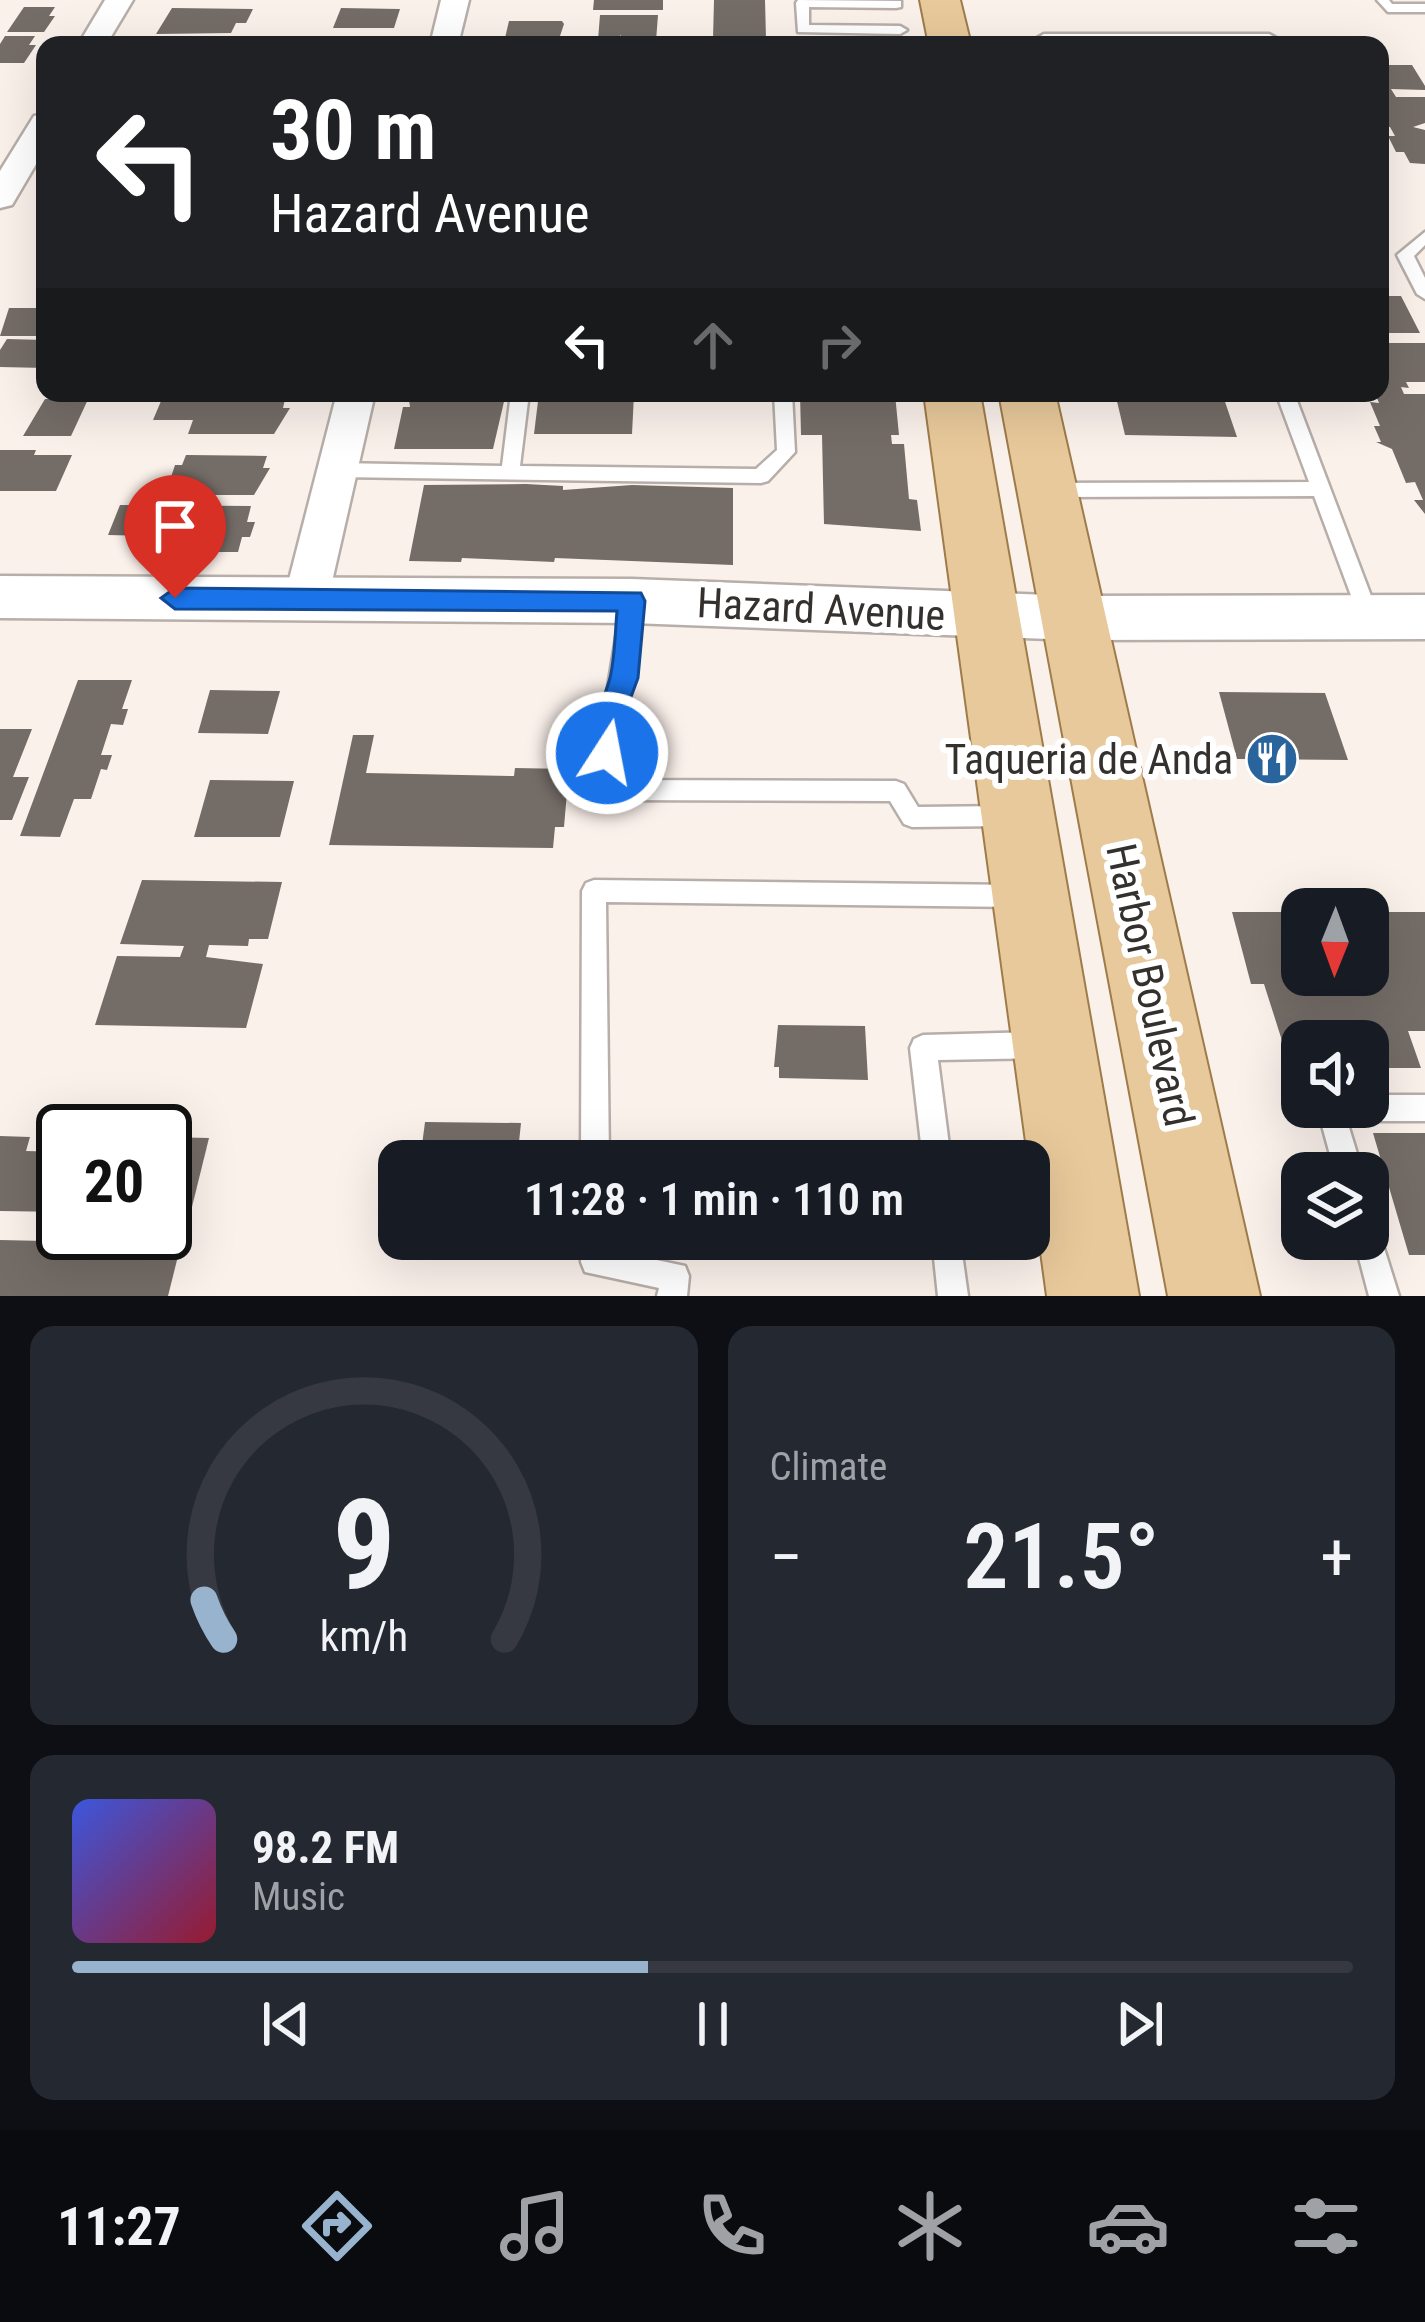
<!DOCTYPE html>
<meta charset="utf-8">
<style>
body{margin:0;font-family:"Roboto Condensed",sans-serif;background:#242831;color:#f1f3f6;height:100vh;display:flex;flex-direction:column;font-size:45px;white-space:nowrap}
*{box-sizing:border-box;margin:0}
p{font-size:39px;color:#9ea1a6}
.icon{flex:none;width:66px;height:66px;fill:none;stroke:currentColor;stroke-width:2;stroke-linecap:round;stroke-linejoin:round}
.map{position:relative;height:1296px;overflow:hidden}
.sheet{display:flex;flex-direction:column;gap:30px;padding:30px;background:#0d0f14;flex:1}
.sheet>*{flex:none}
.banner{position:absolute;left:36px;top:36px;width:1353px;height:366px;border-radius:24px;box-shadow:0 12px 48px #0002;background:#202124;color:#fff;overflow:hidden}
.needle{width:78px;rotate:181deg}
.controls{position:absolute;left:1281px;top:888px;display:grid;gap:24px}
.controls a{display:grid;place-items:center;width:108px;height:108px;border-radius:24px;background:#171b24;box-shadow:0 12px 48px #0002;font-size:60px}
.speed{position:absolute;left:36px;top:1104px;display:flex;gap:24px;font-size:60px;font-weight:700;text-align:center}
.speed>*{display:grid;place-content:center;width:156px;height:156px;border-radius:50%;background:#171b24;box-shadow:0 12px 48px #0002;line-height:1}
.speed .limit{border:6px solid #111;border-radius:18px;background:#fff;color:#111}
.pin{position:absolute;display:grid;place-items:center;width:102px;height:102px;color:#fff;margin:-123px -51px;border-radius:50% 50% 50% 0;rotate:-45deg;box-shadow:0 0 12px #0007}
.pin .icon{rotate:45deg}
.me{position:absolute;width:132px;margin:-66px;rotate:11deg;stroke-linejoin:round;filter:drop-shadow(0 0 9px #0008)}
.turn{display:flex;align-items:center;gap:42px;height:252px;padding:0 36px;font-size:54px}
.turn .icon{width:156px;height:156px;stroke-width:2.5}
.turn b{display:block;font-size:84px;line-height:102px}
.lanes{display:flex;align-items:center;height:114px;padding:0 36px;background:#0003;justify-content:center;gap:60px;direction:ltr}
.lanes .off{opacity:.35}
.big{font-size:90px;font-weight:600;line-height:1.1}
.sheet .card{flex:1;display:flex;flex-direction:column;justify-content:center;gap:18px;min-width:0;padding:0 42px;border-radius:24px;background:#242831}
.sheet .dial{align-items:center;gap:0}
.dial svg{height:312px;overflow:visible;fill:none;stroke:#363941;stroke-width:7;stroke-linecap:round;text-anchor:middle}
.dial text{fill:#f1f3f6;stroke:none}
.song{display:flex;align-items:center;gap:36px}
.cover{width:144px;height:144px;border-radius:18px;background:linear-gradient(135deg,hsl(230 70% 55%),hsl(350 70% 35%))}
.played{height:12px;border-radius:6px;background:linear-gradient(90deg,#97b3ce 45%,#363941 45%)}
.keys{display:flex;justify-content:space-around;direction:ltr}
.heat{display:flex;justify-content:space-between;align-items:center;font-size:66px;direction:ltr}
.sheet .tiles{flex:1;display:grid;gap:30px;grid-template-columns:1fr 1fr}
.card:last-child{grid-column:span 2}
.trip{position:absolute;left:378px;top:1140px;width:672px;height:120px;border-radius:24px;background:#171b24;box-shadow:0 12px 48px #0002;font-weight:600;line-height:120px;text-align:center}
.tabs{display:flex;height:192px;justify-content:space-around;align-items:center;background:#090b0e;color:#9ea1a6}
.tabs .icon{width:84px;height:84px}
.tabs .active{color:#97b3ce}
.tabs b{font-size:54px;color:#f1f3f6}
.map>svg:first-child{display:block}
</style>
<div class="map">
<svg width="1425" height="1296" viewBox="0 0 1425 1296">
<rect width="100%" height="100%" fill="#fbf1eb"/>
<g fill="#746c67">
<path d="M594,0H663V10H593Z"/>
<path d="M714,0H765L766,39H713Z"/>
<path d="M24,7H55L49,16H55L44,32H7Z"/>
<path d="M172,8L253,9L246,23H236L231,33L156,34Z"/>
<path d="M341,8L400,9L394,28H333Z"/>
<path d="M600,15H658L656,41L621,40V35L616,40H598Z"/>
<path d="M509,21H562L564,24L559,39L505,38Z"/>
<path d="M5,36H35L29,45H36L24,63H0V44Z"/>
<path d="M1380,65H1412L1425,86V90L1391,89L1396,97H1425V123L1413,127L1425,130V164L1410,163L1404,152H1396L1388,136H1395L1390,127H1380Z"/>
<path d="M1380,296H1401L1420,333H1380Z"/>
<path d="M9,308H45V336H0Z"/>
<path d="M7,339L45,340V368L0,367V350Z"/>
<path d="M1380,343H1425V382H1406L1409,388L1401,387L1404,394H1425V514L1414,500H1423L1415,482L1406,483L1392,449L1376,442H1381L1374,426H1380L1370,402L1379,403L1375,393H1380Z"/>
<path d="M61,393H91L71,436H23L45,399H58Z"/>
<path d="M408,393H506L493,449H394L403,407H410Z"/>
<path d="M539,393L634,394L632,434H534Z"/>
<path d="M800,393L895,394L899,435H891L892,444H904L909,499L917,500L921,531L824,524L822,435H801Z"/>
<path d="M1115,393H1222L1237,437L1125,435Z"/>
<path d="M164,394L286,395L283,408H290L274,434H188L193,420H153Z"/>
<path d="M0,450H36L34,455H72L56,491H0Z"/>
<path d="M186,455L267,456L263,468H270L254,495H165L175,465H182Z"/>
<path d="M526,484L563,486V490L632,485L733,488V565L555,558L554,562L462,558L461,562L409,561L424,485Z"/>
<path d="M120,505L251,506L247,522H255L250,537H242L238,552H145L151,536L108,535Z"/>
<path d="M78,680H132L122,709H128L123,725L111,724L101,755H112L107,770L101,769L91,799H74L60,837L20,836Z"/>
<path d="M210,690L280,691L268,734L198,733Z"/>
<path d="M1219,692L1325,693L1348,760L1237,759Z"/>
<path d="M0,729H32L13,777H29L12,820H0Z"/>
<path d="M353,735H374L366,773L514,776L515,768L569,769L564,827H555L553,848L329,845Z"/>
<path d="M210,780L294,781L280,837H194Z"/>
<path d="M142,880L282,882L268,939H249L248,946L209,945L206,957L263,964L246,1028L95,1025L117,956L180,957L184,946L120,944Z"/>
<path d="M1232,912H1302V975H1368V912H1425V1031H1408L1421,1068H1372L1368,1041H1302V1072H1292L1264,984H1251Z"/>
<path d="M778,1025L865,1026L868,1080L779,1078V1067H774Z"/>
<path d="M425,1122L521,1123L517,1161H420Z"/>
<path d="M1373,1133H1425V1255H1409Z"/>
<path d="M0,1136L30,1137L26,1151L63,1152V1212L0,1211Z"/>
<path d="M165,1137L209,1138L190,1215L165,1214Z"/>
<path d="M0,1240L181,1244L168,1296H0Z"/>
</g>
<g fill="none" stroke-linecap="round" stroke-linejoin="round">
<g stroke="#b7aea9" stroke-width="5">
<g id="service">
<path d="M798,0L901,1V7L896,8L809,7V25L900,26L907,30L900,34L798,32L796,3Z"/>
<path d="M1377,0H1389L1392,4H1425V12H1388Z"/>
<path d="M1044,34H1269L1289,45L1039,41L1037,38Z"/>
<path d="M1425,232V245L1414,256L1425,278V299L1417,294L1397,255Z"/>
<path d="M511,393H529L520,466L756,469L777,450L774,393H792L795,452L768,481L761,483L337,477L328,470L337,463L502,466Z"/>
<path d="M1276,393H1294L1379,617L1376,623H1362L1359,617L1314,496L1050,497L1040,490L1050,483L1309,482Z"/>
<path d="M632,593L642,601L616,780L896,781L904,784L918,807L1008,806L1016,809L1020,816L1016,823L1008,826L912,827L904,824L890,801L604,800L596,797L593,790L595,766L622,601Z"/>
<path d="M594,880L1018,885L1027,888L1030,896L1027,904L1018,907L606,902L609,1161H581L582,891L586,883Z"/>
<path d="M1041,1032L1050,1036L1054,1045L1050,1054L1041,1058L938,1060L951,1161H923L910,1048L914,1039L923,1035Z"/>
<path d="M1368,1095H1425V1121H1347L1363,1173H1335L1317,1107H1368Z"/>
<path d="M1368,1225L1378,1229L1399,1296H1369L1354,1239H1368Z"/>
<path d="M581,1239H609V1250L685,1266L689,1276L687,1296H657L659,1288L585,1272L581,1262Z"/>
<path d="M932,1239H960L968,1296H938Z"/>
</g>
</g>
<g stroke="#b7aea9" stroke-width="5">
<g id="minor">
<path d="M105,0H133L106,45H78Z"/>
<path d="M441,0H469L458,45H430Z"/>
<path d="M45,114V149L12,205L0,208V171L34,116Z"/>
<path d="M337,393H375L328,599L321,611L306,616L291,611L284,599Z"/>
</g>
</g>
<g stroke="#b7aea9" stroke-width="5">
<path id="tertiary" d="M0,576L632,579L1076,596L1425,595V639L1076,640L632,623L0,618Z"/>
</g>
<g stroke="#9e7c49" stroke-width="4">
<g id="primary">
<path d="M920,0H960L971,45H929Z"/>
<path d="M924,393H980L1139,1296H1047Z"/>
<path d="M999,393H1055L1260,1296H1168Z"/>
</g>
</g>
<use href="#service" fill="#fff" fill-rule="evenodd"/>
<use href="#minor" fill="#fff" fill-rule="evenodd"/>
<use href="#tertiary" fill="#fff" fill-rule="evenodd"/>
<use href="#primary" fill="#e8c99b" fill-rule="evenodd"/>
</g>
<path fill="#1a73e8" stroke="#114b97" stroke-width="3" d="M175,588L641,593L645,601L638,678L624,716L617,762L607,765L596,762C583,734 603,705 610,678C615,657 615,633 617,611L175,609L161,598Z"/>
<defs>
<g id="restaurant-disc" transform="scale(2.7)"><circle r="9.5" fill="#2a649c" stroke="#fff"/><path d="M-5-6h1v4h1v-4h1v4h1v-4h1v5L-1.5 .5V6h-2V.5L-5-1ZM5-6V6H3V1.5H1.5Q1.5-4 5-6Z" fill="#fff"/></g>
</defs>
<g fill-rule="evenodd">
<use href="#restaurant-disc" x="1272" y="759"/>
</g>
<g text-anchor="middle" dominant-baseline="central" stroke-width="12" stroke-linejoin="round" paint-order="stroke">
<g font-size="42" fill="#33302e" stroke="#fff">
<text transform="translate(821 609) rotate(3)">Hazard Avenue</text>
<text transform="translate(1150 985) rotate(78)">Harbor Boulevard</text>
</g>
<g font-size="42" fill="#33302e" stroke="#fff" text-anchor="end">
<text x="1233" y="759">Taqueria de Anda</text>
</g>
</g>
</svg>
<div class="controls">
<a><svg class="needle" viewBox="-14 -14 28 28"><path d="M0-13l5 13h-10z" fill="#e53935"/><path d="M0 13l5-13h-10z" fill="#9ea1a6"/></svg></a>
<a><svg class="icon" aria-label="sound" viewBox="0 0 24 24"><path d="M4 9h4l5-4v14l-5-4H4zM17 9q2 3 0 6"/></svg></a>
<a><svg class="icon" aria-label="layers" viewBox="0 0 24 24"><path d="M12 4l9 5-9 5-9-5zM3 14l9 5 9-5"/></svg></a>
</div>
<div class="speed"><div class="limit">20</div></div>
<div class="pin" style="left:175px;top:598px;background:#d93025"><svg class="icon" aria-label="arrive" viewBox="0 0 24 24"><path d="M6 21V4h12l-3 4 3 4H6"/></svg></div>
<svg class="me" style="left:607px;top:753px" viewBox="-20 -20 40 40"><circle r="17" fill="#1a73e8" stroke="#fff" stroke-width="3"/><path d="M0-11L8 9 0 5-8 9z" fill="#fff"/></svg>
<div class="trip">11:28 · 1 min · 110 m</div>
<div class="banner">
<div class="turn"><svg class="icon" aria-label="left" viewBox="0 0 24 24"><path d="M17 20v-9H6M10 6l-5 5 5 5"/></svg><div><b>30 m</b>Hazard Avenue</div></div>
<div class="lanes"><svg class="icon" aria-label="left" viewBox="0 0 24 24"><path d="M17 20v-9H6M10 6l-5 5 5 5"/></svg><svg class="icon off" aria-label="ahead" viewBox="0 0 24 24"><path d="M12 20V5M6 11l6-6 6 6"/></svg><svg class="icon off" aria-label="right" viewBox="0 0 24 24"><path d="M7 20v-9h11M14 6l5 5-5 5"/></svg></div>
</div>
</div>
<section class="sheet">
<div class="tiles">
<div class="card dial"><svg viewBox="0 0 100 80">
<path d="M14 69A42 42 0 1 1 86 69"/>
<path d="M14 69A42 42 0 0 1 9 59" stroke="#97b3ce"/>
<text x="50" y="56" font-size="32" font-weight="700">9</text>
<text x="50" y="72" font-size="11">km/h</text>
</svg></div>
<div class="card"><p>Climate</p>
<div class="heat"><a>−</a><b class="big">21.5°</b><a>+</a></div>
</div>
<div class="card">
<div class="song"><i class="cover"></i><div><b>98.2 FM</b><p>Music</p></div></div>
<div class="played"></div>
<div class="keys"><svg class="icon" aria-label="previous" viewBox="0 0 24 24"><path d="M18 5L8 12l10 7zM5 5v14"/></svg><svg class="icon" aria-label="pause" viewBox="0 0 24 24"><path d="M8 5v14M16 5v14"/></svg><svg class="icon" aria-label="next" viewBox="0 0 24 24"><path d="M6 5l10 7-10 7zM19 5v14"/></svg></div>
</div>
</div>
</section>
<nav class="tabs">
<b>11:27</b>
<svg class="icon active" aria-label="directions" viewBox="0 0 24 24"><path d="M12 3l9 9-9 9-9-9zM9 14v-3h6M13 9l2 2-2 2"/></svg>
<svg class="icon" aria-label="music" viewBox="0 0 24 24"><path d="M9 18V5l10-2v13"/><circle cx="6" cy="18" r="3"/><circle cx="16" cy="16" r="3"/></svg>
<svg class="icon" aria-label="phone" viewBox="0 0 24 24"><path d="M5 4h4l2 5-3 2q2 4 5 5l2-3 5 2v4C11 20 4 13 5 4z"/></svg>
<svg class="icon" aria-label="climate" viewBox="0 0 24 24"><path d="M12 3v18M4 7l16 10M4 17L20 7"/></svg>
<svg class="icon" aria-label="car" viewBox="0 0 24 24"><path d="M5 17H2v-5l4-1 3-4h7l3 4 3 1v5h-3M9 17h6M6 11h13"/><circle cx="7" cy="17" r="2"/><circle cx="17" cy="17" r="2"/></svg>
<svg class="icon" aria-label="filters" viewBox="0 0 24 24"><path d="M4 7h16M4 17h16"/><circle cx="9" cy="7" r="2"/><circle cx="15" cy="17" r="2"/></svg>
</nav>
